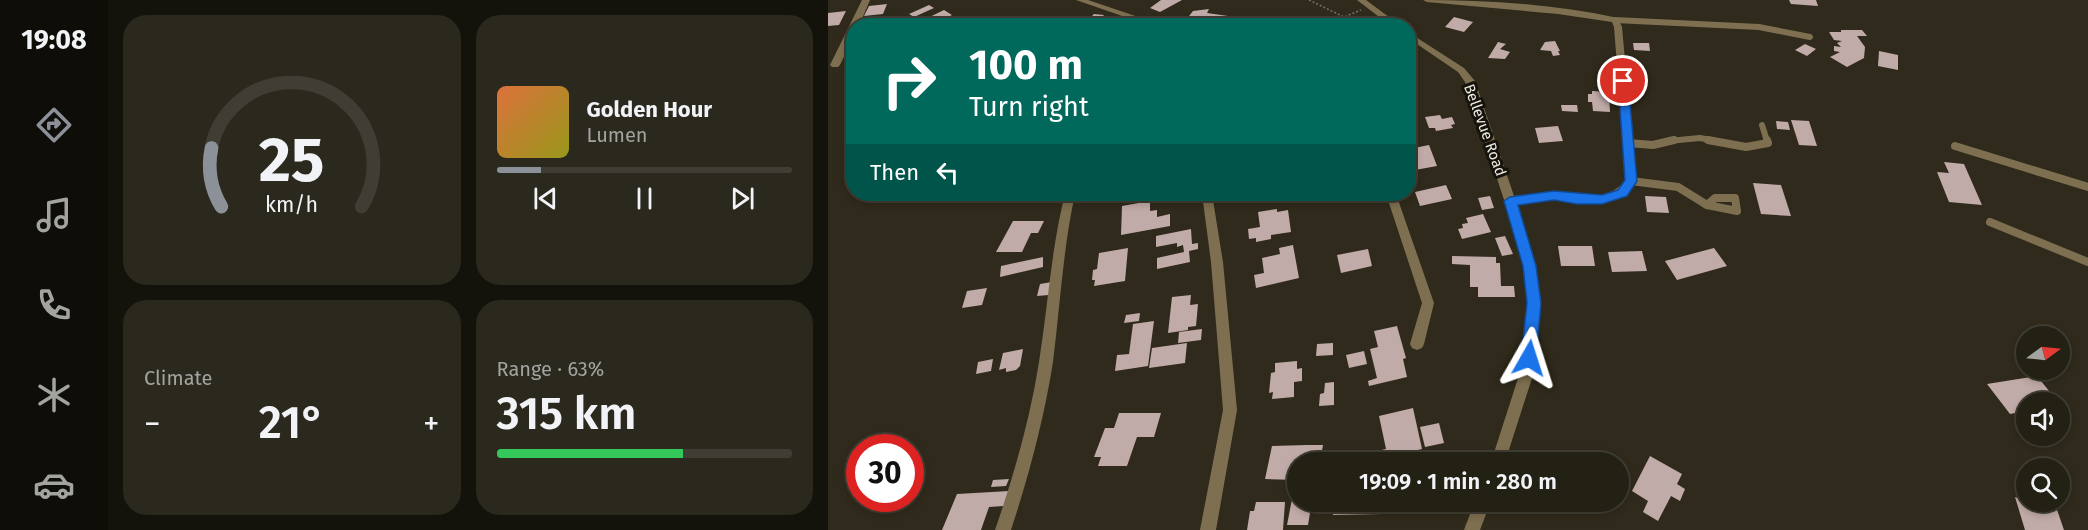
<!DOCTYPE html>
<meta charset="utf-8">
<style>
body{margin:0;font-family:"Fira Sans",sans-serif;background:#2b281d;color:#f1f3f6;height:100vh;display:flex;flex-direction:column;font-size:22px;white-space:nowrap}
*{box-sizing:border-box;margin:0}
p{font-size:20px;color:#a3a3a0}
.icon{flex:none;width:33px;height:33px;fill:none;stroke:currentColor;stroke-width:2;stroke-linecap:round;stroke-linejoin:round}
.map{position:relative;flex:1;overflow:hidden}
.sheet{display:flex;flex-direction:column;gap:15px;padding:15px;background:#13120b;width:720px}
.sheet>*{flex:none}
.hud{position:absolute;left:18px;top:18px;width:570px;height:183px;border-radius:24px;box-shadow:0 3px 9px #0003,0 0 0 2px #403e34;background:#00695c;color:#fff;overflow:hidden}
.needle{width:39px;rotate:75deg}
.buttons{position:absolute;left:1188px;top:326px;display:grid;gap:12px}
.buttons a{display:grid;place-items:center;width:54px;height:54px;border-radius:50%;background:#232014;box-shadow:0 3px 9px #0003,0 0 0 2px #403e34;font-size:30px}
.speed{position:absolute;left:18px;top:434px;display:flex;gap:12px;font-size:30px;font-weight:700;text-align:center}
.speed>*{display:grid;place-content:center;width:78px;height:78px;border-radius:50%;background:#232014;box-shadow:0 3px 9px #0003,0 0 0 2px #403e34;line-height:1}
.speed .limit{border:9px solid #d22;background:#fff;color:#111}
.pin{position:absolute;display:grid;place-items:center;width:51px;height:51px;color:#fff;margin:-26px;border:3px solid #fff;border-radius:50%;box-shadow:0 2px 6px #0007}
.me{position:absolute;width:66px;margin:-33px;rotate:6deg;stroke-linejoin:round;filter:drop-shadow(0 0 4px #0008)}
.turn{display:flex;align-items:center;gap:21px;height:126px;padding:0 24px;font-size:27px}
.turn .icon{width:78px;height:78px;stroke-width:2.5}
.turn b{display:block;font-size:42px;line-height:51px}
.then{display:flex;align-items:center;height:57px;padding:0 24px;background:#0003;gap:12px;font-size:22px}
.big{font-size:45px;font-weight:600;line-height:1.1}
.sheet .card{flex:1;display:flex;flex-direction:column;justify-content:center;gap:9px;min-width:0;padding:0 21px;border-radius:24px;background:#2b281d}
.sheet .dial{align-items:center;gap:0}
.dial svg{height:156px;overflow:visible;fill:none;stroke:#403e34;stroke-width:7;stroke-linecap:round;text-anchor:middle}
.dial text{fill:#f1f3f6;stroke:none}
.song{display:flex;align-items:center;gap:18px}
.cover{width:72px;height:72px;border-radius:9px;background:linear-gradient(135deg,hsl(20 70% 55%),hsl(60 70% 35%))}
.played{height:6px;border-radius:3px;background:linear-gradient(90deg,#8c9099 15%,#403e34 15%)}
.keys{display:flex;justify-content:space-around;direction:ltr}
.heat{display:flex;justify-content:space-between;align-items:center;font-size:33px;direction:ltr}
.charge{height:9px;border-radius:4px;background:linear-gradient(90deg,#34c759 63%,#403e34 0)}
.sheet .tiles{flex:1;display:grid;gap:15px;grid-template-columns:repeat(2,1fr)}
.trip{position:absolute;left:459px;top:452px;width:342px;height:60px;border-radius:30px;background:#232014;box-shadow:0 3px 9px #0003,0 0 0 2px #403e34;font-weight:600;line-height:60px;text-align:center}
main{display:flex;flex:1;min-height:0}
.tab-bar{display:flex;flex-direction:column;width:108px;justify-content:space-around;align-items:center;background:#0e0d08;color:#a3a3a0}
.tab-bar .icon{width:42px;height:42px}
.tab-bar .on{color:#8c9099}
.tab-bar b{font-size:27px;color:#f1f3f6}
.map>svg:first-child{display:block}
</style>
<main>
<nav class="tab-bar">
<b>19:08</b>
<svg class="icon on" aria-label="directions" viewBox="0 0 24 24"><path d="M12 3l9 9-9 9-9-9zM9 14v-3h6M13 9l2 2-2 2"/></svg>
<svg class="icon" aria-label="music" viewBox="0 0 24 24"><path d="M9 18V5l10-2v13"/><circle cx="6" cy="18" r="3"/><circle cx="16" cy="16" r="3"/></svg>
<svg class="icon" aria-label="phone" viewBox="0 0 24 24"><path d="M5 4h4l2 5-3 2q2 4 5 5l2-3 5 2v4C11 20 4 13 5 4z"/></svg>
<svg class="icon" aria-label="climate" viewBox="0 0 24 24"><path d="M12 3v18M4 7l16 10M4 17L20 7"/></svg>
<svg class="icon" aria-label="car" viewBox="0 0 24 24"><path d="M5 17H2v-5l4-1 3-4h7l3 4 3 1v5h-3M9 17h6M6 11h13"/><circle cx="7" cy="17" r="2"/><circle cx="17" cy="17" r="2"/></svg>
</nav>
<section class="sheet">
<div class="tiles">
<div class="card dial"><svg viewBox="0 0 100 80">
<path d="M14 69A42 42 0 1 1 86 69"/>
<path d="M14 69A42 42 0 0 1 9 39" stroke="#8c9099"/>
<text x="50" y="56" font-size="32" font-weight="700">25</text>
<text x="50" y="72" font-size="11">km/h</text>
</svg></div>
<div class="card">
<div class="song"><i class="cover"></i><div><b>Golden Hour</b><p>Lumen</p></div></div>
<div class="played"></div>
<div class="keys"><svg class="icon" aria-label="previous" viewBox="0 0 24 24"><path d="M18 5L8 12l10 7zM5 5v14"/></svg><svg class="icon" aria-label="pause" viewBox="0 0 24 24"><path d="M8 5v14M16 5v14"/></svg><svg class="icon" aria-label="next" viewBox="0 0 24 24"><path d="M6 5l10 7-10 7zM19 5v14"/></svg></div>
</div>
<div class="card"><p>Climate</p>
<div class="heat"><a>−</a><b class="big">21°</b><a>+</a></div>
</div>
<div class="card"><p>Range · 63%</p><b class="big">315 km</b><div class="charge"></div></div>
</div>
</section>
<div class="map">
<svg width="1260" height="530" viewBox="0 0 1260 530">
<rect width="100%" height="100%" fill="#2f2a1b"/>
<g fill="#c1aba8">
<path d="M333,0H354L332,12L322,8Z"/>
<path d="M961,0H988L990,6L963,4Z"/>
<path d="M59,4L55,14L36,16L41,6Z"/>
<path d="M101,5L106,8L86,17L81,14Z"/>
<path d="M381,9L379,13L400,16L393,25L358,20L365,11Z"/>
<path d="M116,10L124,15L101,26H83Z"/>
<path d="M18,11L11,25L0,26V13Z"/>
<path d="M266,14L276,15L266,26H246L250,21L258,22Z"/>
<path d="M626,17L645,22L636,32L617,27Z"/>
<path d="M1013,30H1034L1039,36H1029L1037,47L1036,58L1019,67L1002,57L1012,52L1006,51V46L1013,47L1009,43L1014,41L1006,40L1001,32H1013Z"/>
<path d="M727,41L732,51H730L732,55L725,56L723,51L712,50L717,42Z"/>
<path d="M670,42L678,44L672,49L682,52L677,59L660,58Z"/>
<path d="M805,43H821L822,51L806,50Z"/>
<path d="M977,44L988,49L979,56L967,50Z"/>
<path d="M1051,51L1070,55V70L1050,66Z"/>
<path d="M764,91L781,92L782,112L765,111L764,102H760V94H764Z"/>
<path d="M733,105H749L750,112L734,111Z"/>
<path d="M612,115L614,119L624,117L627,124L623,125L625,128L608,131L607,128H601L597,117Z"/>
<path d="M963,120L981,121L989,146L971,145Z"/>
<path d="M948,121L960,122L962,130L949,129Z"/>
<path d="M730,126L735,141L711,143L707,128Z"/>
<path d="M601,145L609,166L587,170L582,158L589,156L586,148Z"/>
<path d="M1116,162L1136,164L1154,205L1121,202L1109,172L1121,173Z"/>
<path d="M925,183L953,185L963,216L933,214Z"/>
<path d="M618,185L624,199L592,206L587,192Z"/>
<path d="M662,196L666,208L654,210L650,198Z"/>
<path d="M817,196L838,197L841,213L819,212Z"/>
<path d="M322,201V211L329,210V217L342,214V226L293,235L294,206Z"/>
<path d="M449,209V212L460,210L463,232L443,235V239L428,242V238L421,239L420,229L432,227L430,212Z"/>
<path d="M655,214L663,232L634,239L630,229L635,228L634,224L640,223L638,218Z"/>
<path d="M185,221H216L210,233H203L194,252H168Z"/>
<path d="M363,229L364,244L370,243V249L361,251L362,262L329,269V258L356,252L355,245L349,247V243L328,247V236Z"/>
<path d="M677,236L685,254L674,256L667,238Z"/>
<path d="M465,245L471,278L428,288L426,275L436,273L434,258L452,254L451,248Z"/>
<path d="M730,246H764L767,266H733Z"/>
<path d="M300,248L297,281L266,286L267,280H264L265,270L269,269L271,253Z"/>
<path d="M886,248L899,266L849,280L837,261Z"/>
<path d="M540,249L544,266L513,273L509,255Z"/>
<path d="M814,251L819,271L784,272L780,252Z"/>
<path d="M624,256L668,257V263H672L673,286H686L687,297H650V287H642V265L624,264Z"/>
<path d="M215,257V267L172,277L173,266Z"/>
<path d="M224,282L221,295L209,296L212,284Z"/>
<path d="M159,288L154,305L134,308L139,291Z"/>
<path d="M363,295L362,305L370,304L368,326L360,327V330L340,333L344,297Z"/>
<path d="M312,313L311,321L296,323L298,315Z"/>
<path d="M326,321L320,366L287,371L289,355L301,354L305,324Z"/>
<path d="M569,326L578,358L575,359L579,377L541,386L540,381L549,378L542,349L550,347L546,331Z"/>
<path d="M374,329L373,340L350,343L351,332Z"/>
<path d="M359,343L357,363L321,368L324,348Z"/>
<path d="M505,343V355L488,356L489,344Z"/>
<path d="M195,349L192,366L188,370L178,372V368L171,370L175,353Z"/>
<path d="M536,351L539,364L521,368L518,355Z"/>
<path d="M165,359L163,371L148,374L150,362Z"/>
<path d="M469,361V369L474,368V381L466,382V397L444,399L445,392L441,393L443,373L447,372V363Z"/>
<path d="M1209,376L1230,402H1198V411L1182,414L1159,384Z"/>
<path d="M506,382V405L491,406L492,394L496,393L497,383Z"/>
<path d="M585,408L594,449L551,459L549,451L558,449L551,416Z"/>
<path d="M291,413H333L326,437H309L299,466H270L273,457H266L277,428H286Z"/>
<path d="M611,423L616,443L597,447L592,427Z"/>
<path d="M479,445H495L492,462H470V480L437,479L444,446Z"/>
<path d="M822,456L854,474L849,484L857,489L852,501L843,496L830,521L815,512L820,501L804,491Z"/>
<path d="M181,479L178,486L163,487L165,480Z"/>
<path d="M181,491L176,506L161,507L153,530H114L129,494Z"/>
<path d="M1187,497L1198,501L1227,504L1236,530H1197Z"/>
<path d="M464,499L484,501L480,525H459Z"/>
<path d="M507,501H555L554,514L505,515Z"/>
<path d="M428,502H457L455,530H419L422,511H426Z"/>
</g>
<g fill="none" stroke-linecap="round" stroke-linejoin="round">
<path stroke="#767165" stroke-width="1.5" stroke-dasharray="2 2" stroke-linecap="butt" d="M481,0L516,17L533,10"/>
<g stroke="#7e6f50" stroke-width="6">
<path d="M787,20L931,27L982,37"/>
<path d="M934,125L939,141"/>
<path d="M840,141L872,138L888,141"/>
</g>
<g stroke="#7e6f50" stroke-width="8">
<path d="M880,140L918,147L940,143L939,140"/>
<path d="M800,143L825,145L846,140"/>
<path d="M1127,146L1260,187"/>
<path d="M803,181L850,187L879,205"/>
<path d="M887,198H907L909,211L879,205Z"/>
<path d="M1162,222L1260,262"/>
</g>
<g fill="#7e6f50" fill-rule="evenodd">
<path d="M34,0H42L31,26H26V36L12,65L10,67H4L2,65Z"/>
<path d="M248,0H260L337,26H323Z"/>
<path d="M529,0H538L573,26H563Z"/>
<path d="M595,0C659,0 727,4 790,18L794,27L808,181C786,214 759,201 727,200C714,200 701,202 689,204L708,265L712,303L706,372L677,462H663L692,372L700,303L696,265L687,233L637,82L630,72L580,38V32L636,68L647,81L686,196C699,195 711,192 724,192C753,192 775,206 798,180L786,27L784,22L730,14L599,2Z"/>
<path d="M237,194H247C235,249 232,306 225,362C216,419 201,475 183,530H167C186,475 202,419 211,362C220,306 223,249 237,194Z"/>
<path d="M374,194H384L395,262L409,410L388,530H372L395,410L383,262Z"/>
<path d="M558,194H568L606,303L596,344L594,348L589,350L584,348L582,344L594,303Z"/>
<path d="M647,501H663L652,530H636Z"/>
</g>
</g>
<path fill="#1a73e8" stroke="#114b97" stroke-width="1.5" d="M795,77L800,81L809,181L799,196L774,204H749L726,200L690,205L708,266L713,303L708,358L706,363L701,364L695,363L693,358L699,303L695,266L676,201L682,197L726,191L774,195L790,190L797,180L790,81Z"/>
<g text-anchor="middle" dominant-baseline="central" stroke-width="6" stroke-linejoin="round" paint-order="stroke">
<g font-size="15" fill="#eeebe2" stroke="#15130c">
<text transform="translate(657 130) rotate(70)">Bellevue Road</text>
</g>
</g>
</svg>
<div class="buttons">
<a><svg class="needle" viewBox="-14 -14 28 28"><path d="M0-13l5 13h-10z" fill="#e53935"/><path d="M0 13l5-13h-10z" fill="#a3a3a0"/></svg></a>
<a><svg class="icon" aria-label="sound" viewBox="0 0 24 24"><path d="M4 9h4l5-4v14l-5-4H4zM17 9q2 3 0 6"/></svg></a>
<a><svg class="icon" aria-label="search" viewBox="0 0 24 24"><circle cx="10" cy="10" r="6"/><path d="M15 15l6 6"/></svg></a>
</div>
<div class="speed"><div class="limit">30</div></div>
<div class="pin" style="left:795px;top:81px;background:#d93025"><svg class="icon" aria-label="arrive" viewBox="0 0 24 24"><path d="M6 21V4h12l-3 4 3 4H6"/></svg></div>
<svg class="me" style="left:701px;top:358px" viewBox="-20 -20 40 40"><path d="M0-17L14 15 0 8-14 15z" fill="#1a73e8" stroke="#fff" stroke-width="4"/></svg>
<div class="trip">19:09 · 1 min · 280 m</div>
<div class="hud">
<div class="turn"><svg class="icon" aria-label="right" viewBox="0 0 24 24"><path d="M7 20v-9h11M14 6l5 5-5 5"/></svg><div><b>100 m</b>Turn right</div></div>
<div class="then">Then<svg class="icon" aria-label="left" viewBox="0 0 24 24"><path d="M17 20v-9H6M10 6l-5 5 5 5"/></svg></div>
</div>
</div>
</main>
